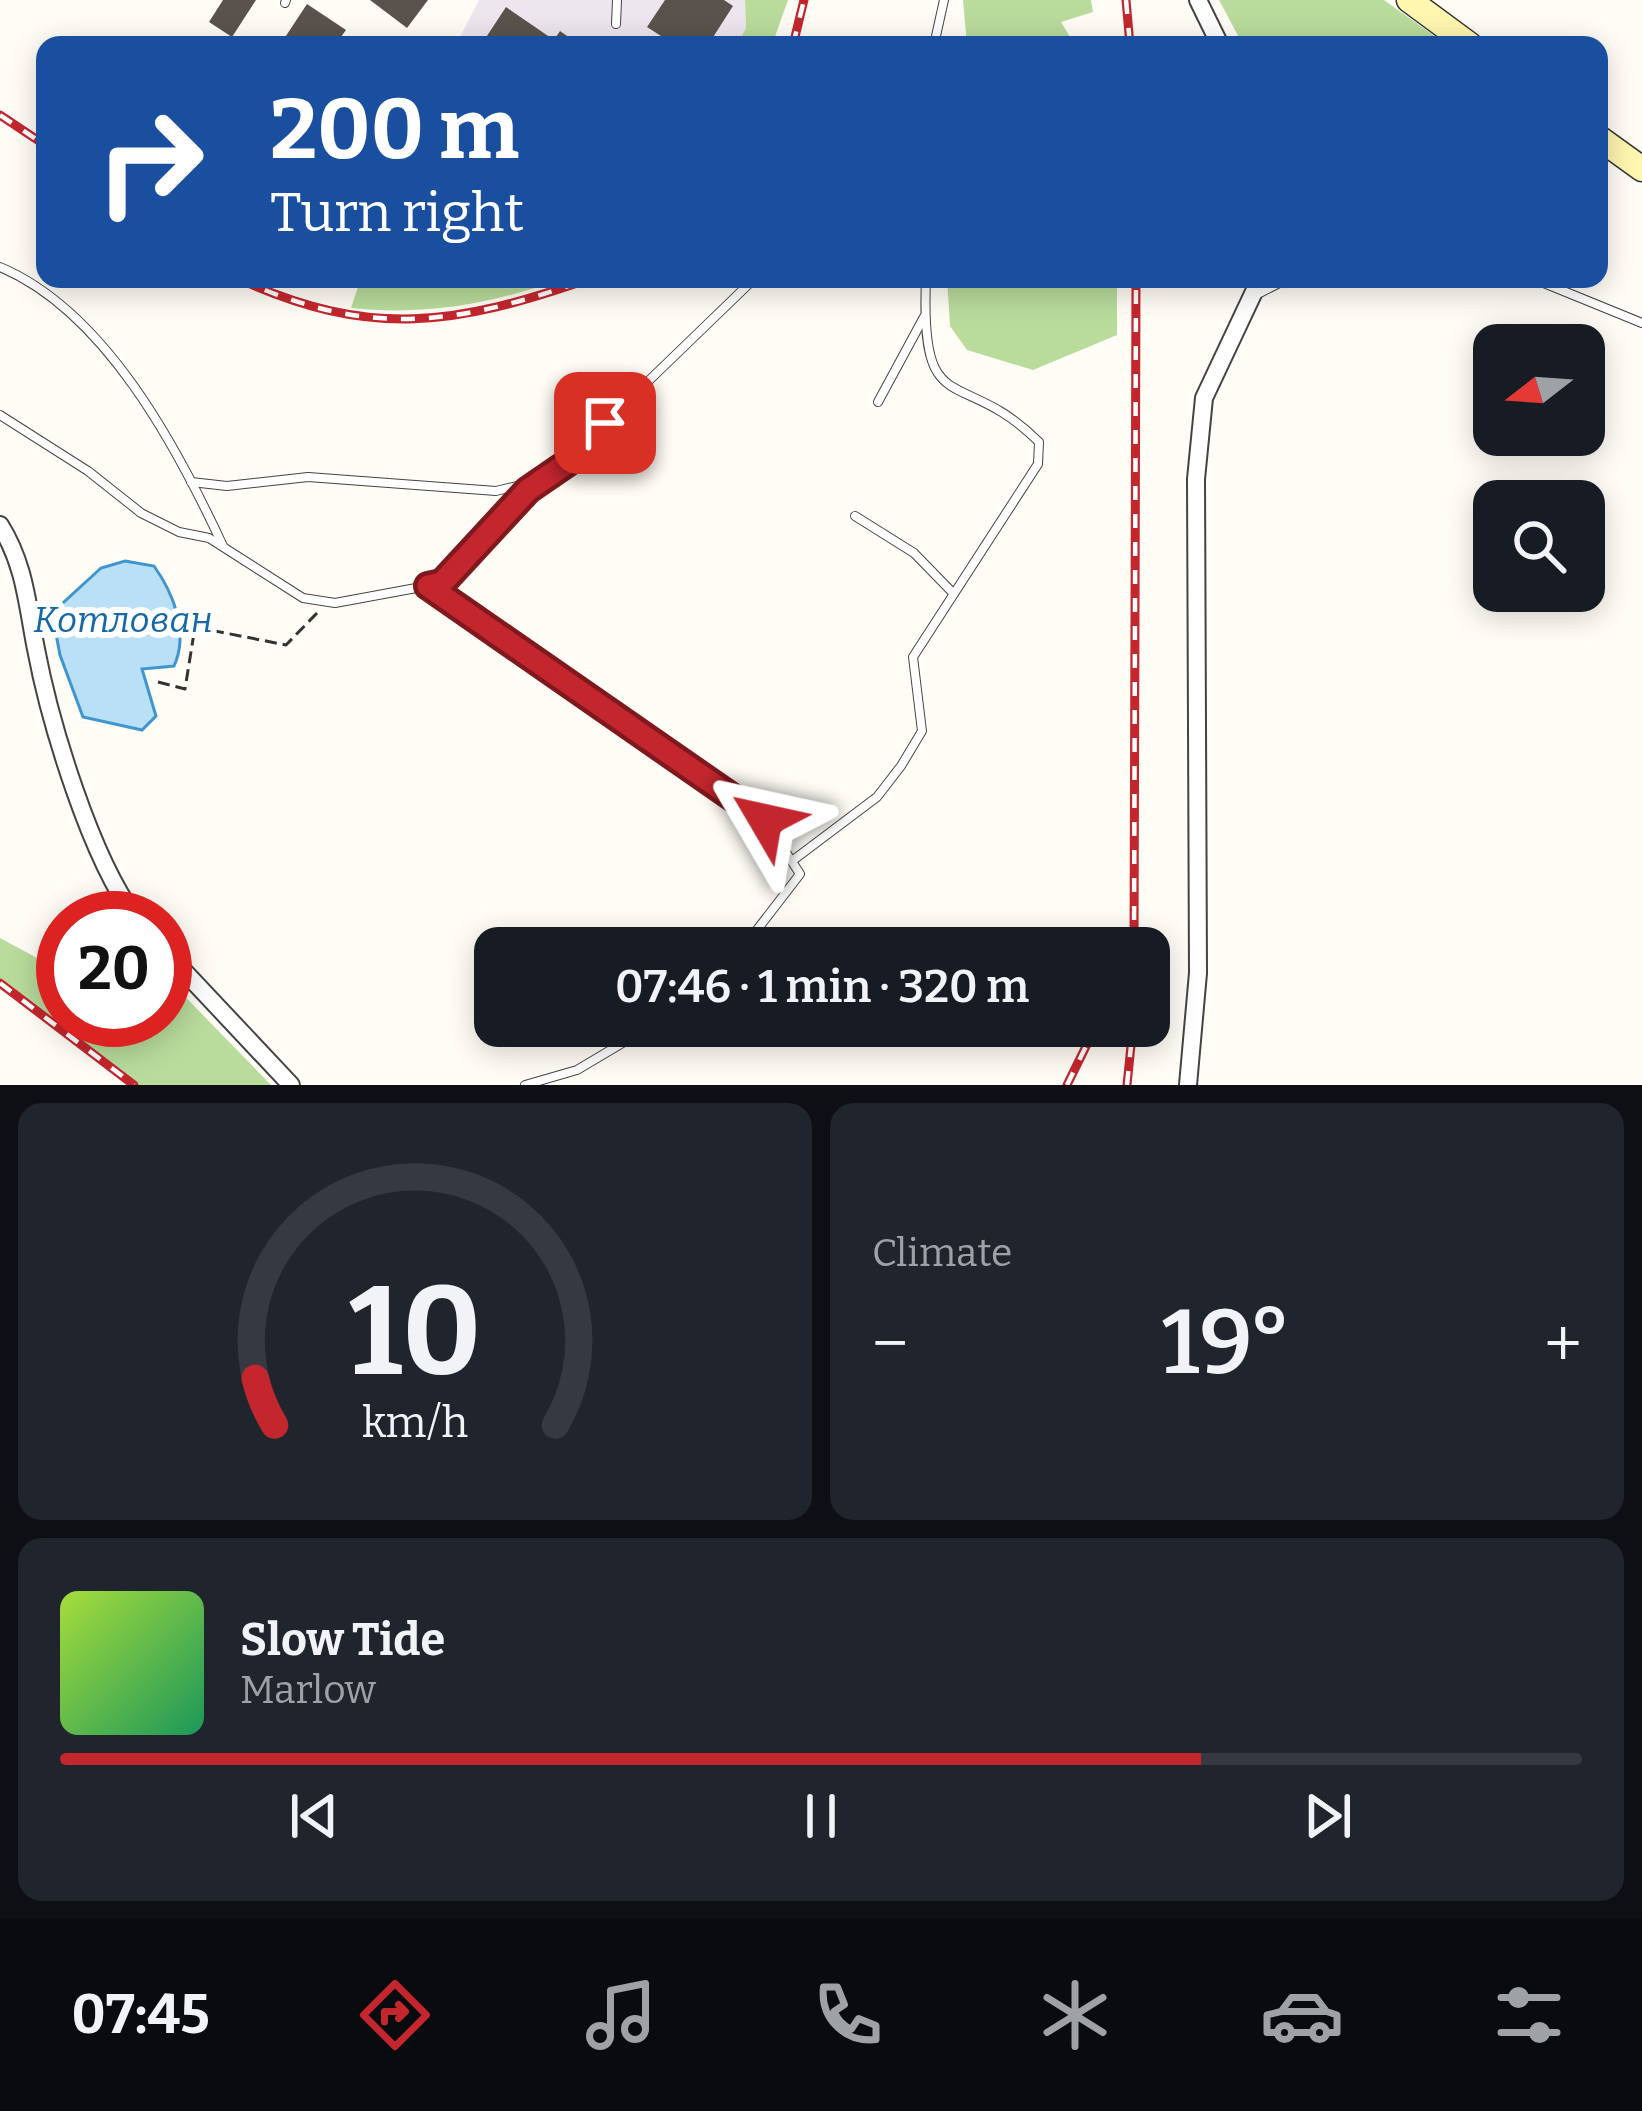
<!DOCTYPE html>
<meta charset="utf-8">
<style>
body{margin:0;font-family:Bitter,serif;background:#20242c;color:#f1f3f6;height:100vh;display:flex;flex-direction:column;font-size:45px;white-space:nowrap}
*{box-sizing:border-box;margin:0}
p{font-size:39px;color:#9ea1a6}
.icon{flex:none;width:66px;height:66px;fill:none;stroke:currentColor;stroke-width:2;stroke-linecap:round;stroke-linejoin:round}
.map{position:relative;height:1085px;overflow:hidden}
.sheet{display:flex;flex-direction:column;gap:18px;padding:18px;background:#0d0f14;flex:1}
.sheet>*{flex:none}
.top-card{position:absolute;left:36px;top:36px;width:1572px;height:252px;border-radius:24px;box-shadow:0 6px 30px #0003;background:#1a4fa0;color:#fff;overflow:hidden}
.needle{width:78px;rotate:253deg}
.buttons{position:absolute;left:1473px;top:324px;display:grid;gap:24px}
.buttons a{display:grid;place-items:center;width:132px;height:132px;border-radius:24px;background:#171b24;box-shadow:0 6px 30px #0003;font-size:60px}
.speed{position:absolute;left:36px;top:891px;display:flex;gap:24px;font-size:60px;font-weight:700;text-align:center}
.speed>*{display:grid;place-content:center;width:156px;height:156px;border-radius:50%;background:#171b24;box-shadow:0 6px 30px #0003;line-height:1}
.speed .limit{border:18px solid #d22;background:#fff;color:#111}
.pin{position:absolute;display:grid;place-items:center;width:102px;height:102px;color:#fff;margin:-51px;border-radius:24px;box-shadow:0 6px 18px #0006}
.me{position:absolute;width:132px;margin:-66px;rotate:306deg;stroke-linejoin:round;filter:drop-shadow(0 0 9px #0008)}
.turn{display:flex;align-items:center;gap:42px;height:252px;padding:0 36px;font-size:54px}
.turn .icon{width:156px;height:156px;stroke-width:2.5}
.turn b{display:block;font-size:84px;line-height:102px}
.big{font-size:90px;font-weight:600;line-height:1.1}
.sheet .card{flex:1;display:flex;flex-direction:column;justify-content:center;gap:18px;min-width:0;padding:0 42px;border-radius:24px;background:#20242c}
.sheet .dial{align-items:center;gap:0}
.dial svg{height:312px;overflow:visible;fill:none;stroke:#363941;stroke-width:7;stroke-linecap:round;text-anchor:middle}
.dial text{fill:#f1f3f6;stroke:none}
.song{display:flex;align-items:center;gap:36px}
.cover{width:144px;height:144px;border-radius:18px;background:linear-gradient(135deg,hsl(80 70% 55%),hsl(150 70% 35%))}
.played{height:12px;border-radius:6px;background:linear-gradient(90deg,#c4262e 75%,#363941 75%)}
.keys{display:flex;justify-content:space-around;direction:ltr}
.heat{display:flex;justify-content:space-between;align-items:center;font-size:66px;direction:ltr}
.sheet .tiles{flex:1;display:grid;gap:18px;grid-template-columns:1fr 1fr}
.card:last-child{grid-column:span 2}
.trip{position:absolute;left:474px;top:927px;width:696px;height:120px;border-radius:24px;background:#171b24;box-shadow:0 6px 30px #0003;font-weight:600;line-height:120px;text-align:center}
.menu{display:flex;height:192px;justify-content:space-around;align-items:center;background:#090b0e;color:#9ea1a6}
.menu .icon{width:84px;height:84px}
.menu .on{color:#c4262e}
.menu b{font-size:54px;color:#f1f3f6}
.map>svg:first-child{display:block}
</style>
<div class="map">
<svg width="1642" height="1085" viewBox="0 0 1642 1085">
<rect width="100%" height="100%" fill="#fffdf5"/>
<path fill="#eee6ef" d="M479,0H745L746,28L737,45H456Z"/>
<g fill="#b9dc9c">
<path d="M745,0H788L772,45H737L746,28Z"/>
<path d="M963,0H1091L1093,12L1061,22L1075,45L1007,41L967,45Z"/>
<path d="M1219,0H1384L1447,45H1243Z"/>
<path d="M306,279H562C491,304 426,316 351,308L358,287Z"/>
<path d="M947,279H1117V335L1033,370L967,350L950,326Z"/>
<path d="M0,938L63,972V1020H165V976L271,1085H134L0,983Z"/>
</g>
<path fill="#b9e0f7" stroke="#3f96cf" stroke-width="3" d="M125,561L154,566C174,594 189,633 174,666L142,669L156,716L142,730L83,717L60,655L52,613L101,568Z"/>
<g fill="#5a524d">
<path d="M223,0H256L232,37L209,22Z"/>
<path d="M370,0H428L407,28Z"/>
<path d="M665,0H724L733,6L708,45H675L647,27Z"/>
<path d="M307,4L346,30L335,45H280Z"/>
<path d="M506,7L554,40L560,31L580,45H481Z"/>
</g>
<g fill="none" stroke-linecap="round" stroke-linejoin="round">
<g stroke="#444" stroke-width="10">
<g id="service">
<path d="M285,3L286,0"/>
<path d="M616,24L617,0"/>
<path d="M934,45L944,0"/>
<path d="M0,267C105,311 177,447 223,546"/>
<path d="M1534,279L1642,323"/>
<path d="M1254,296L1287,279"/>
<path d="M878,402L924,317"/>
<path d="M0,415L88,471L141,513L179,532L209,538L303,598L335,603L427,586L442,582L528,489L579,455L605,423L754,279"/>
<path d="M191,482L227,486L308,477L496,491L534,482"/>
<path d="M855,516L914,553L952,592"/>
<path d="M429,587L765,820L800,874L743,948"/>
<path d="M792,861L877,797L901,766L922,731L913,657L1038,464L1039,442C961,364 920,425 926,279"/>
<path d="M525,1085L577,1070L651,1026"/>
</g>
</g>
<g stroke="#444" stroke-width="20">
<g id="minor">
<path d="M1198,0L1220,45"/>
<path d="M0,525C25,565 27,604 36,649C50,723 91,859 136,918"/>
<path d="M165,951L291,1085"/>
<path d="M1188,1085L1198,973L1196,479L1204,398L1260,279"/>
</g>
</g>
<g stroke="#333" stroke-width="27">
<g id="secondary">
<path d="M1409,0L1470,45"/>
<path d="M1599,138L1642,169"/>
</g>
</g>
<path stroke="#333" stroke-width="3" stroke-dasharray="12 6" stroke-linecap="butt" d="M158,682L185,689L195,627L286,645L318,612"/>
<use href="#service" stroke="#fff" stroke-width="8"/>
<use href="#minor" stroke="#fff" stroke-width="16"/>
<use href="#secondary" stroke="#fff6b0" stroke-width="24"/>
<g stroke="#c4262e" stroke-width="9">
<g id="rail">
<path d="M1126,0L1130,45"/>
<path d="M793,45L804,0"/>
<path d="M0,115L45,145"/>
<path d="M239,279C371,339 456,325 589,279"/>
<path d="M1134,948L1136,279"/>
<path d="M0,983L134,1085"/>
<path d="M1067,1085L1096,1026"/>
<path d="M1127,1085L1133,1026"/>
</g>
</g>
<use href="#rail" stroke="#fff" stroke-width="4.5" stroke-dasharray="14" stroke-linecap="butt"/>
</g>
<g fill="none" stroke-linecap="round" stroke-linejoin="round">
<g stroke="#7f191e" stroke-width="30">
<path id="route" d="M605,423L579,455L528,490L442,583L428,586L765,820"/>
</g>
<use href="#route" stroke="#c4262e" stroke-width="21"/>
</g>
<g text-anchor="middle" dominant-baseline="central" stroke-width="12" stroke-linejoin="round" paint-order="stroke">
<g font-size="36" font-style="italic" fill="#1768a6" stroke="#fff">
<text x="123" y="620">Котлован</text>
</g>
</g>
</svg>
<div class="buttons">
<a><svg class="needle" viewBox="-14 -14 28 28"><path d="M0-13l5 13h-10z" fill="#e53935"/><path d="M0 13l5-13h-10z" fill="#9ea1a6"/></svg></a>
<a><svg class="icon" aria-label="search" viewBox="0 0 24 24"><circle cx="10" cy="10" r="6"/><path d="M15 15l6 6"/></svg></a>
</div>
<div class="speed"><div class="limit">20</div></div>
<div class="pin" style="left:605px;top:423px;background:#d93025"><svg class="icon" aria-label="arrive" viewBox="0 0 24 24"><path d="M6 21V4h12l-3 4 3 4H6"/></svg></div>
<svg class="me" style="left:765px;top:820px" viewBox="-20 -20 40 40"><path d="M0-17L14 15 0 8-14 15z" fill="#c4262e" stroke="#fff" stroke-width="4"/></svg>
<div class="trip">07:46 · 1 min · 320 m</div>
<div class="top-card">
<div class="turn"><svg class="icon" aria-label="right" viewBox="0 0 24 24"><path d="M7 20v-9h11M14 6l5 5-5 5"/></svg><div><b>200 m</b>Turn right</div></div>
</div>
</div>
<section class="sheet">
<div class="tiles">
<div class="card dial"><svg viewBox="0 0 100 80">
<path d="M14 69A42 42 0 1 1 86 69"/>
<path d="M14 69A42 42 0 0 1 9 57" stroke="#c4262e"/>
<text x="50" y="56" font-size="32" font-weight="700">10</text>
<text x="50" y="72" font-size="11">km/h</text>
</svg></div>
<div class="card"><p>Climate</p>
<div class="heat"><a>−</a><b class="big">19°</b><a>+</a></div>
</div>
<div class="card">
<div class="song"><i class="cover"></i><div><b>Slow Tide</b><p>Marlow</p></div></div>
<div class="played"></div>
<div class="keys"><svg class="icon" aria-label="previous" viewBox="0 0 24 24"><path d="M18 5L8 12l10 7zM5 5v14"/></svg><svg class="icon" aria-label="pause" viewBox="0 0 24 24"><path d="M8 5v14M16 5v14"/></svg><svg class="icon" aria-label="next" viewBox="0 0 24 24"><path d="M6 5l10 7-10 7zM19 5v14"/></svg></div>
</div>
</div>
</section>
<nav class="menu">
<b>07:45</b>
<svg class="icon on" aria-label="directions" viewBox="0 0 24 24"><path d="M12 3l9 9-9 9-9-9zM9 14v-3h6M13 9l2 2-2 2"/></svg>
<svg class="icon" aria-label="music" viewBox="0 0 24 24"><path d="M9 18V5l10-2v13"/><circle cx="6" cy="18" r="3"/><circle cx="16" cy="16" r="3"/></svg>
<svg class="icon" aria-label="phone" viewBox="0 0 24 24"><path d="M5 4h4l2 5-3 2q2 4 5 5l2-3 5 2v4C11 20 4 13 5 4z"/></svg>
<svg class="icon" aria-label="climate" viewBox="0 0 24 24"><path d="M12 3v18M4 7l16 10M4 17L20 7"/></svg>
<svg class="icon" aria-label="car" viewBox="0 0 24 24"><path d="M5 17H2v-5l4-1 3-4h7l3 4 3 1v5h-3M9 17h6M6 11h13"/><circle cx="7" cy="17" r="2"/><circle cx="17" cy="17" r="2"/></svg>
<svg class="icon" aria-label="filters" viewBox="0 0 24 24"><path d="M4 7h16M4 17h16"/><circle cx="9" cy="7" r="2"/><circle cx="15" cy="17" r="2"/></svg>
</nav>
